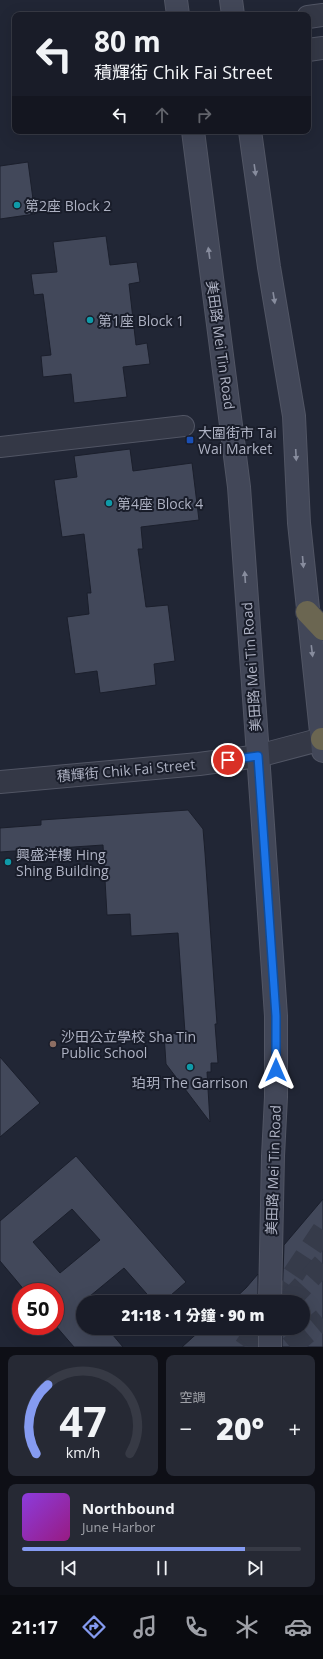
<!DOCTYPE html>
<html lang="zh-TW">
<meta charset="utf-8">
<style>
body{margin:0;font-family:"Open Sans","Noto Sans TC",sans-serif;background:#262934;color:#f1f3f6;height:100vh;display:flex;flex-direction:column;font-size:15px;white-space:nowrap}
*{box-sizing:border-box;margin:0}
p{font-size:13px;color:#9fa1a8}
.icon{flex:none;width:22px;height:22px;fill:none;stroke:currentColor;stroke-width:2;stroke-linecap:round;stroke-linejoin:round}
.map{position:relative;height:1347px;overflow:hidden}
.details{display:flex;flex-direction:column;gap:8px;padding:8px;background:#0e0f16;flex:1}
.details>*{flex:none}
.guide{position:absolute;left:12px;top:12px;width:299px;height:122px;border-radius:8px;box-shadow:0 4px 16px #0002,0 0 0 1px #373a45;background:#191c28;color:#f1f3f6;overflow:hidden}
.speed{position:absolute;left:12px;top:1283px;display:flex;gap:8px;font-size:20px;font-weight:700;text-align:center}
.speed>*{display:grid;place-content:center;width:52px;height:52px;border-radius:50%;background:#191c28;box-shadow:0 4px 16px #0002,0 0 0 1px #373a45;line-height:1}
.speed .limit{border:6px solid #d22;background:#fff;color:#111}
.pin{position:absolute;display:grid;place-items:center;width:34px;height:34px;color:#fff;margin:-17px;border:2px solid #fff;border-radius:50%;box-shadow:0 1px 4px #0007}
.me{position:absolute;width:44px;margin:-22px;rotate:0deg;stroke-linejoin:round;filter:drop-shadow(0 0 3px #0008)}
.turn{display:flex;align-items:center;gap:14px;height:84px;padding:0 16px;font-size:18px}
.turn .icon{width:52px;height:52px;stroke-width:2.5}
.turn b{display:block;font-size:28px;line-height:34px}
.lanes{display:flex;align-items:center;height:38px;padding:0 16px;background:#0003;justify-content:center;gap:20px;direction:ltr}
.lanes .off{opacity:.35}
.big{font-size:30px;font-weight:800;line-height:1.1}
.details .card{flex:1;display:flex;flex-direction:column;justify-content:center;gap:6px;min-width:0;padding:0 14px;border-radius:8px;background:#262934}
.details .dial{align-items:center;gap:0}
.dial svg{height:104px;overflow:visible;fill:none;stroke:#373a45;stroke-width:7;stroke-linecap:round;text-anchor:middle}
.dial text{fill:#f1f3f6;stroke:none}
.song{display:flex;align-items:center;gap:12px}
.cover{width:48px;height:48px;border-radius:6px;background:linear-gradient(135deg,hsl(270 70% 55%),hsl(310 70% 35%))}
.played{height:4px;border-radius:2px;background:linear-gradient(90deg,#859bf1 80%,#373a45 80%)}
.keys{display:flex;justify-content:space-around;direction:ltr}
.heat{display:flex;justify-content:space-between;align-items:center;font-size:22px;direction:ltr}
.details .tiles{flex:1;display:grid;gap:8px;grid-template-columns:1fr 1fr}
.card:last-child{grid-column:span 2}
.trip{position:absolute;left:76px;top:1295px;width:234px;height:40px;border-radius:20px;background:#191c28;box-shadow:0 4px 16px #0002,0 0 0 1px #373a45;font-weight:800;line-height:40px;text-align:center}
.dock{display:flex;height:64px;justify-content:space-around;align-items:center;background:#0a0b10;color:#9fa1a8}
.dock .icon{width:28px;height:28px}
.dock .current{color:#859bf1}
.dock b{font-size:18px;color:#f1f3f6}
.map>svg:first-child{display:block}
</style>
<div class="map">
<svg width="323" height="1347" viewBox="0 0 323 1347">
<rect width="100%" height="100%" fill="#212635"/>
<g fill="#42485a" stroke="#1b1f2c" fill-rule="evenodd">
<path d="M28,162L35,214L0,219V166Z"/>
<path d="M106,236L110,265L137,262L140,282L129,284L136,345L147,343L150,364L123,367L127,397L74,403L71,374L43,377L41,356L51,355L43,294L34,295L31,274L57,272L53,242Z"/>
<path d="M130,449L133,471L192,463L199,520L141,527L143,549H138L146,607L168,605L175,661L154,664L156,685L100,693L97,671L75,674L67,617L89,614L87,593H91L84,534L62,537L54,480L77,477L74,456Z"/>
<path d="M188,810L203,829L205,853L217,1024H215L218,1063H211V1072H207L210,1122L166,1064L164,1034L185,1033L178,933L131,936L130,914L107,915L103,845L0,852V828L41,825V820Z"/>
<path d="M0,1057L40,1103L0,1137Z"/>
<path d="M76,1156L186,1282L163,1302H154L124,1268L84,1301L83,1328H107L123,1347H74L55,1325V1292H26L0,1261V1221ZM72,1209L100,1240L60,1273L33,1242Z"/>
<path d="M323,1199V1347H282V1328H303V1302H282L284,1245Z"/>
<path d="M258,1274V1302H231L246,1288Z"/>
<path d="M203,1328H258V1347H182Z"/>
</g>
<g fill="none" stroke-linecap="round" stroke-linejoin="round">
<path stroke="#363b4a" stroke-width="22" stroke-dasharray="22 11" stroke-linecap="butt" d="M290,1347L323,1319"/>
<g stroke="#363b4a" stroke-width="22" stroke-dasharray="22 11" stroke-linecap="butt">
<path d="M275,1302L323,1230"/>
<path d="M245,1347L258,1328"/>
</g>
<g stroke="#363b4a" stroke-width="22" stroke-dasharray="22 11" stroke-linecap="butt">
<path d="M288,1302L323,1264"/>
<path d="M247,1345L263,1328"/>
</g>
<g stroke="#515564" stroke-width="22">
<path id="pedestrian" d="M0,447L184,426"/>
</g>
<g stroke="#515564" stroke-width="24">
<g id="tertiary">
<path d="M308,17L323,15"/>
<path d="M308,50L323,48"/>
<path d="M0,782L199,764L258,756L322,739"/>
</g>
</g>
<g stroke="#515564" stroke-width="24">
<g id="secondary">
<path d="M176,0L178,15"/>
<path d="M231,0L233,15"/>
<path d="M193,131L239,487L263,825L276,1016V1097L273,1156L270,1302"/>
<path d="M250,131L269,267L294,416L299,523L323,751"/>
<path d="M270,1347V1328"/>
</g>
</g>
<g stroke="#3e4250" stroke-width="24">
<g id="motorway">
<path d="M307,612L323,629"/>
<path d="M322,739H323"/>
</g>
</g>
<use href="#pedestrian" stroke="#343846" stroke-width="20"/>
<use href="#tertiary" stroke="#343846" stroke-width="22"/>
<use href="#secondary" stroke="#424758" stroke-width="22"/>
<use href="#motorway" stroke="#6b6651" stroke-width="22"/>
</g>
<defs><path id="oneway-solid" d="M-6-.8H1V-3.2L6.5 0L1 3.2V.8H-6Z"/></defs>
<g fill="#888d9e">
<use href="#oneway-solid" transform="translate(255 170) rotate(82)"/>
<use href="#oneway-solid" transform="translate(209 253) rotate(-98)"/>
<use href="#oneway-solid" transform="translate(274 298) rotate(81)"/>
<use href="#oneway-solid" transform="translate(296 455) rotate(87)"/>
<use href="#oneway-solid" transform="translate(303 562) rotate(85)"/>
<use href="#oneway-solid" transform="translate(245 577) rotate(-94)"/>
<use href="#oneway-solid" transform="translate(312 651) rotate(83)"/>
</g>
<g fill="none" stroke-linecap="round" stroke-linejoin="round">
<g stroke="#114b97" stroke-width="10">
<path id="route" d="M228,760L258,756L276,1016V1070"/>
</g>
<use href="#route" stroke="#1a73e8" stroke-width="7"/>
</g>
<g fill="#0f9aa8" stroke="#191d2a" stroke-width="1.5">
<circle cx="17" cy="205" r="4"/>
<circle cx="90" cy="320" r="4"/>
<circle cx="109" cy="503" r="4"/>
<circle cx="8" cy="862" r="4"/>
<circle cx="190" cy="1067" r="4"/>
</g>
<rect fill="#1a4fb4" stroke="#191d2a" stroke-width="1.5" x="186" y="436" width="8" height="8" rx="2"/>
<circle fill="#8d6e63" stroke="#191d2a" stroke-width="1.5" cx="53" cy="1044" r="4"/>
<g text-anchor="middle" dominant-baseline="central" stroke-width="4" stroke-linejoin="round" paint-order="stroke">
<g font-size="14" fill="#aeb2c3" stroke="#191d2a" text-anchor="start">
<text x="25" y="205">第2座 Block 2</text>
<text x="98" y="320">第1座 Block 1</text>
<text x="198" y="432">大圍街市 Tai<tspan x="198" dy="16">Wai Market</tspan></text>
<text x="117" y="503">第4座 Block 4</text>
<text x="16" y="854">興盛洋樓 Hing<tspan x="16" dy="16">Shing Building</tspan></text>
<text x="61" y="1036">沙田公立學校 Sha Tin<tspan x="61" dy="16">Public School</tspan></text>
<text x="190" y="1082" text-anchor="middle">珀玥 The Garrison</text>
</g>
<g font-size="14" fill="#aeb2c3" stroke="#191d2a">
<text transform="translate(221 345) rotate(82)">美田路 Mei Tin Road</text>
<text transform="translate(251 667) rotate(-94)">美田路 Mei Tin Road</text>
<text transform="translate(126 770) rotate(-5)">積輝街 Chik Fai Street</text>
<text transform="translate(273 1170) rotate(-88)">美田路 Mei Tin Road</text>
</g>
</g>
</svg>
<div class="speed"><div class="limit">50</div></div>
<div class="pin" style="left:228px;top:760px;background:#d93025"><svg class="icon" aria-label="arrive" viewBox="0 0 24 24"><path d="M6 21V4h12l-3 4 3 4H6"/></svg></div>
<svg class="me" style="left:276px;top:1070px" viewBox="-20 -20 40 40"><path d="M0-17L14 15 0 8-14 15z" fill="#1a73e8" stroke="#fff" stroke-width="4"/></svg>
<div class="trip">21:18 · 1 分鐘 · 90 m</div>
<div class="guide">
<div class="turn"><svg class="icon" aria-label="left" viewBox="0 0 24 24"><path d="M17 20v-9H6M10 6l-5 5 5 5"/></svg><div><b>80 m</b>積輝街 Chik Fai Street</div></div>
<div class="lanes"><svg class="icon" aria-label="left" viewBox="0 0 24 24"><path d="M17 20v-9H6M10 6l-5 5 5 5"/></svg><svg class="icon off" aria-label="ahead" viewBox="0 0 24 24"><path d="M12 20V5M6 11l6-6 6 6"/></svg><svg class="icon off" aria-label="right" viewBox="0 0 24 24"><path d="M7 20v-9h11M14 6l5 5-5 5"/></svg></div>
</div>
</div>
<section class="details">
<div class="tiles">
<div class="card dial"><svg viewBox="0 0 100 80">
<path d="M14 69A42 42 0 1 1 86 69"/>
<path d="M14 69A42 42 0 0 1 23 16" stroke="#859bf1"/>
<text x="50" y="56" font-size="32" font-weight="700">47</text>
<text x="50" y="72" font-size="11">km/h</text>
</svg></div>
<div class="card"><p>空調</p>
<div class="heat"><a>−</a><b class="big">20°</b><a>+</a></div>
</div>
<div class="card">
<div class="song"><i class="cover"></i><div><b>Northbound</b><p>June Harbor</p></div></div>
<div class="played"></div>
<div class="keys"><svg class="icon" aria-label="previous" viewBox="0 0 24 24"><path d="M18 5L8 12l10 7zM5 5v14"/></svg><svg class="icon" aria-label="pause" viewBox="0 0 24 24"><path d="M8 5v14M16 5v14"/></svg><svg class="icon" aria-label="next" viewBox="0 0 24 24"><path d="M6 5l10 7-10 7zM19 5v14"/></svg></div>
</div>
</div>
</section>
<nav class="dock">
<b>21:17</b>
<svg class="icon current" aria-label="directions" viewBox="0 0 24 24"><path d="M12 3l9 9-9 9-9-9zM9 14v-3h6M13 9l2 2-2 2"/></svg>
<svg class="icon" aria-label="music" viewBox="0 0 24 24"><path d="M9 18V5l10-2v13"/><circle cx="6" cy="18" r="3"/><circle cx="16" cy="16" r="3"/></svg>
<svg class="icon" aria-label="phone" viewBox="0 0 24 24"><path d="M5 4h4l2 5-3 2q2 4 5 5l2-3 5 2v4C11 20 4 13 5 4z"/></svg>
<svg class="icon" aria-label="climate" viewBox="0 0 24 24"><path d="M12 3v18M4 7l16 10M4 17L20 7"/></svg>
<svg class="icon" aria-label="car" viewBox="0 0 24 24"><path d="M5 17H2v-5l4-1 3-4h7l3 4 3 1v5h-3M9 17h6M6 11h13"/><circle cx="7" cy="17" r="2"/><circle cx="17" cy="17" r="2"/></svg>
</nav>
